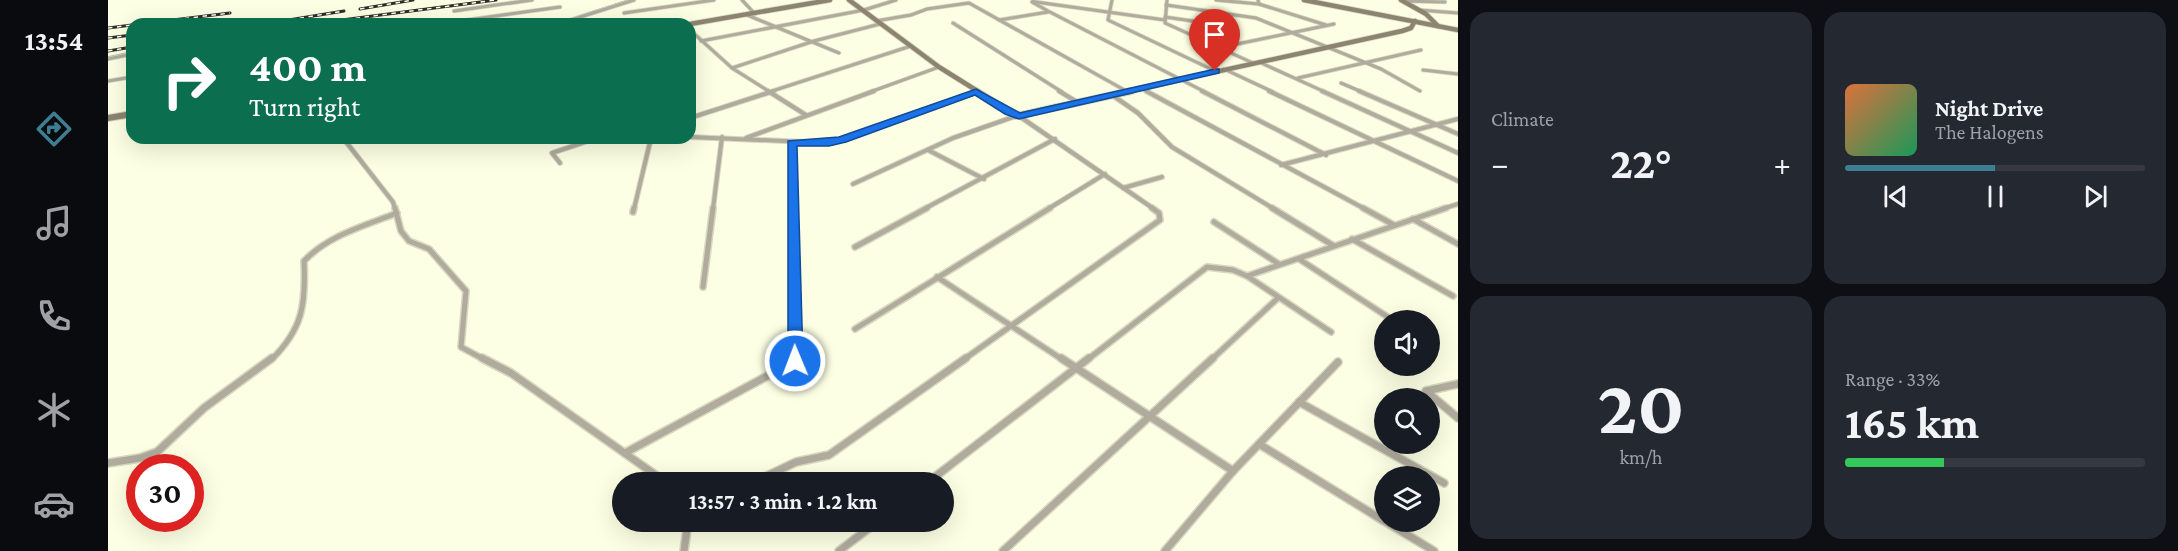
<!DOCTYPE html>
<meta charset="utf-8">
<style>
body{margin:0;font-family:"Crimson Pro",serif;background:#242831;color:#f1f3f6;height:100vh;display:flex;flex-direction:column;font-size:22px;white-space:nowrap}
*{box-sizing:border-box;margin:0}
p{font-size:20px;color:#9ea1a6}
.icon{flex:none;width:33px;height:33px;fill:none;stroke:currentColor;stroke-width:2;stroke-linecap:round;stroke-linejoin:round}
.map{position:relative;flex:1;overflow:hidden}
.drawer{display:flex;flex-direction:column;gap:12px;padding:12px;background:#0d0f14;width:720px}
.drawer>*{flex:none}
.hud{position:absolute;left:18px;top:18px;width:570px;height:126px;border-radius:18px;box-shadow:0 6px 24px #0002;background:#0b6e4f;color:#fff;overflow:hidden}
.tools{position:absolute;left:1266px;top:310px;display:grid;gap:12px}
.tools a{display:grid;place-items:center;width:66px;height:66px;border-radius:50%;background:#171b24;box-shadow:0 6px 24px #0002;font-size:30px}
.speed{position:absolute;left:18px;top:454px;display:flex;gap:12px;font-size:30px;font-weight:700;text-align:center}
.speed>*{display:grid;place-content:center;width:78px;height:78px;border-radius:50%;background:#171b24;box-shadow:0 6px 24px #0002;line-height:1}
.speed .limit{border:9px solid #d22;background:#fff;color:#111}
.pin{position:absolute;display:grid;place-items:center;width:51px;height:51px;color:#fff;margin:-62px -26px;border-radius:50% 50% 50% 0;rotate:-45deg;box-shadow:0 0 6px #0007}
.pin .icon{rotate:45deg}
.me{position:absolute;width:66px;margin:-33px;rotate:359deg;stroke-linejoin:round;filter:drop-shadow(0 0 4px #0008)}
.turn{display:flex;align-items:center;gap:21px;height:126px;padding:0 24px;font-size:27px}
.turn .icon{width:78px;height:78px;stroke-width:2.5}
.turn b{display:block;font-size:42px;line-height:51px}
.big{font-size:45px;font-weight:700;line-height:1.1}
.drawer .card{flex:1;display:flex;flex-direction:column;justify-content:center;gap:9px;min-width:0;padding:0 21px;border-radius:18px;background:#242831}
.drawer .dial{align-items:center;gap:0}
.dial b{font-size:78px;line-height:1}
.song{display:flex;align-items:center;gap:18px}
.cover{width:72px;height:72px;border-radius:9px;background:linear-gradient(135deg,hsl(20 70% 55%),hsl(150 70% 35%))}
.played{height:6px;border-radius:3px;background:linear-gradient(90deg,#3e7e92 50%,#363941 50%)}
.keys{display:flex;justify-content:space-around;direction:ltr}
.heat{display:flex;justify-content:space-between;align-items:center;font-size:33px;direction:ltr}
.charge{height:9px;border-radius:4px;background:linear-gradient(90deg,#34c759 33%,#363941 0)}
.drawer .tiles{flex:1;display:grid;gap:12px;grid-template-columns:repeat(2,1fr)}
.trip{position:absolute;left:504px;top:472px;width:342px;height:60px;border-radius:30px;background:#171b24;box-shadow:0 6px 24px #0002;font-weight:700;line-height:60px;text-align:center}
main{display:flex;flex:1;min-height:0}
.tabs{display:flex;flex-direction:column;width:108px;justify-content:space-around;align-items:center;background:#090b0e;color:#9ea1a6}
.tabs .icon{width:42px;height:42px}
.tabs .selected{color:#3e7e92}
.tabs b{font-size:27px;color:#f1f3f6}
.map>svg:first-child{display:block}
</style>
<main>
<nav class="tabs">
<b>13:54</b>
<svg class="icon selected" aria-label="directions" viewBox="0 0 24 24"><path d="M12 3l9 9-9 9-9-9zM9 14v-3h6M13 9l2 2-2 2"/></svg>
<svg class="icon" aria-label="music" viewBox="0 0 24 24"><path d="M9 18V5l10-2v13"/><circle cx="6" cy="18" r="3"/><circle cx="16" cy="16" r="3"/></svg>
<svg class="icon" aria-label="phone" viewBox="0 0 24 24"><path d="M5 4h4l2 5-3 2q2 4 5 5l2-3 5 2v4C11 20 4 13 5 4z"/></svg>
<svg class="icon" aria-label="climate" viewBox="0 0 24 24"><path d="M12 3v18M4 7l16 10M4 17L20 7"/></svg>
<svg class="icon" aria-label="car" viewBox="0 0 24 24"><path d="M5 17H2v-5l4-1 3-4h7l3 4 3 1v5h-3M9 17h6M6 11h13"/><circle cx="7" cy="17" r="2"/><circle cx="17" cy="17" r="2"/></svg>
</nav>
<div class="map">
<svg width="1350" height="551" viewBox="0 0 1350 551">
<rect width="100%" height="100%" fill="#fcffe3"/>
<g fill="none" stroke-linecap="round" stroke-linejoin="round">
<g stroke="#91ac9a" stroke-width="1.5">
<path d="M468,17L520,0"/>
<path d="M0,57L24,52"/>
</g>
<g stroke="#d6d9c0" stroke-width="4.5">
<g id="street-far3">
<path d="M634,0L647,14"/>
<path d="M926,0L924,2L940,11L1097,92"/>
<path d="M1004,0L1000,20L1107,71"/>
<path d="M1059,0L1057,23L1145,63"/>
<path d="M1108,0L1151,4L1150,0"/>
<path d="M1296,1L1337,2"/>
<path d="M928,2L1057,20"/>
<path d="M1151,4L1218,25"/>
<path d="M1058,5L1148,18L1273,69L1312,91"/>
<path d="M1311,10L1350,13"/>
<path d="M346,11L424,0"/>
<path d="M516,13L606,0"/>
<path d="M639,15L731,53"/>
<path d="M1057,17L1105,24"/>
<path d="M891,20L940,12"/>
<path d="M768,21L803,15L819,9L861,3L1020,92"/>
<path d="M345,22L452,7"/>
<path d="M845,23L954,92"/>
<path d="M450,24L526,0"/>
<path d="M506,24L523,21"/>
<path d="M582,30L624,68L662,92"/>
<path d="M593,41L756,10L788,0"/>
<path d="M1110,48L1226,24"/>
<path d="M0,59L24,54"/>
<path d="M1151,62L1217,92"/>
<path d="M624,68L706,41L772,24"/>
<path d="M1116,69L1165,92"/>
<path d="M1315,70L1350,74"/>
<path d="M1190,78L1313,50"/>
<path d="M0,81L24,77"/>
<path d="M1233,83L1254,92"/>
<path d="M1035,89L1041,92"/>
<path d="M661,92L803,46"/>
<path d="M762,92L831,67"/>
</g>
</g>
<g stroke="#d6d9c0" stroke-width="6">
<g id="street-far2">
<path d="M660,91L698,115"/>
<path d="M951,91L969,102"/>
<path d="M1018,91L1020,92"/>
<path d="M1038,91L1257,209"/>
<path d="M1094,91L1218,155"/>
<path d="M1161,91L1350,181"/>
<path d="M1214,91L1350,153"/>
<path d="M1251,91L1350,134"/>
<path d="M1004,95L1030,113L1064,147L1166,209"/>
<path d="M911,116L1046,209"/>
<path d="M582,118L666,91"/>
<path d="M582,137L721,143L868,92"/>
<path d="M235,138L285,202L287,209"/>
<path d="M493,138H505"/>
<path d="M638,138L766,91"/>
<path d="M684,143L685,209"/>
<path d="M820,150L876,179"/>
<path d="M452,163L444,153L489,138"/>
<path d="M1173,165L1350,119"/>
<path d="M745,184L845,138L908,116"/>
<path d="M1015,188L1054,177"/>
<path d="M526,209L543,138"/>
<path d="M605,209L614,137"/>
<path d="M816,209L947,139"/>
<path d="M940,209L997,174"/>
<path d="M1334,209L1350,204"/>
</g>
</g>
<g stroke="#d6d9c0" stroke-width="8">
<g id="street-far1">
<path d="M287,208L293,231L301,241L321,249L358,291L353,347L377,360"/>
<path d="M685,208L687,360"/>
<path d="M1164,208L1226,246"/>
<path d="M1255,208L1286,225"/>
<path d="M525,212L526,208"/>
<path d="M1305,219L1350,244"/>
<path d="M1106,222L1171,264"/>
<path d="M1244,239L1345,296"/>
<path d="M747,247L819,208"/>
<path d="M1191,259L1286,321"/>
<path d="M1139,276L1338,208"/>
<path d="M829,277L955,360"/>
<path d="M595,287L605,208"/>
<path d="M747,329L942,208"/>
<path d="M163,360C195,329 198,304 196,261C221,235 256,226 289,213"/>
<path d="M855,360L1052,220L1051,213L1044,208"/>
<path d="M979,360L1099,267L1125,270L1139,276L1223,332"/>
<path d="M1103,360L1170,298"/>
</g>
</g>
<g stroke="#d6d9c0" stroke-width="10">
<g id="street">
<path d="M374,358L403,373L559,483"/>
<path d="M953,358L1125,471"/>
<path d="M1350,384L1318,391L1350,418"/>
<path d="M1191,402L1336,483"/>
<path d="M1151,444L1276,521"/>
<path d="M517,453L687,361V358"/>
<path d="M0,463L32,458L49,452L96,408L164,358"/>
<path d="M644,483L688,462L721,455L858,358"/>
<path d="M819,483L981,358"/>
<path d="M1278,522L1326,551"/>
<path d="M576,551L580,522"/>
<path d="M731,551L769,522"/>
<path d="M895,551L1105,358"/>
<path d="M1057,551L1125,471L1230,362"/>
</g>
</g>
<g stroke="#d6d9c0" stroke-width="6">
<g id="secondary-far1">
<path d="M741,0L831,67L871,92"/>
<path d="M1196,0L1350,30"/>
<path d="M1293,0L1318,14L1330,26"/>
<path d="M582,24L722,0"/>
<path d="M1016,92L1294,31L1303,28L1307,21"/>
</g>
</g>
<g stroke="#d6d9c0" stroke-width="8">
<g id="secondary">
<path d="M868,91L908,116L1023,91"/>
<path d="M0,118L24,114"/>
</g>
</g>
<use href="#street-far3" stroke="#b0ab9d" stroke-width="3"/>
<use href="#street-far2" stroke="#b0ab9d" stroke-width="4"/>
<use href="#street-far1" stroke="#b0ab9d" stroke-width="5"/>
<use href="#street" stroke="#b0ab9d" stroke-width="7"/>
<use href="#secondary-far1" stroke="#8c8470" stroke-width="4.5"/>
<use href="#secondary" stroke="#8c8470" stroke-width="6"/>
<g stroke="#2e2f22" stroke-width="3">
<g id="rail">
<path d="M252,9L305,0"/>
<path d="M32,24L122,13"/>
<path d="M113,24L125,22"/>
<path d="M156,24L236,11"/>
<path d="M203,24L388,0"/>
<path d="M0,28L24,25"/>
<path d="M0,38L24,35"/>
<path d="M0,51L24,47"/>
</g>
</g>
<use href="#rail" stroke="#fff" stroke-width="1.5" stroke-dasharray="4.5" stroke-linecap="butt"/>
</g>
<path fill="#1a73e8" stroke="#114b97" stroke-width="1.5" d="M1107,69H1111V73L911,119L897,114L867,95L738,142L721,146H689L695,361L693,365H682L680,361V141L731,137L868,89L912,113Z"/>
</svg>
<div class="tools">
<a><svg class="icon" aria-label="sound" viewBox="0 0 24 24"><path d="M4 9h4l5-4v14l-5-4H4zM17 9q2 3 0 6"/></svg></a>
<a><svg class="icon" aria-label="search" viewBox="0 0 24 24"><circle cx="10" cy="10" r="6"/><path d="M15 15l6 6"/></svg></a>
<a><svg class="icon" aria-label="layers" viewBox="0 0 24 24"><path d="M12 4l9 5-9 5-9-5zM3 14l9 5 9-5"/></svg></a>
</div>
<div class="speed"><div class="limit">30</div></div>
<div class="pin" style="left:1107px;top:71px;background:#d93025"><svg class="icon" aria-label="arrive" viewBox="0 0 24 24"><path d="M6 21V4h12l-3 4 3 4H6"/></svg></div>
<svg class="me" style="left:687px;top:361px" viewBox="-20 -20 40 40"><circle r="17" fill="#1a73e8" stroke="#fff" stroke-width="3"/><path d="M0-11L8 9 0 5-8 9z" fill="#fff"/></svg>
<div class="trip">13:57 · 3 min · 1.2 km</div>
<div class="hud">
<div class="turn"><svg class="icon" aria-label="right" viewBox="0 0 24 24"><path d="M7 20v-9h11M14 6l5 5-5 5"/></svg><div><b>400 m</b>Turn right</div></div>
</div>
</div>
<section class="drawer">
<div class="tiles">
<div class="card"><p>Climate</p>
<div class="heat"><a>−</a><b class="big">22°</b><a>+</a></div>
</div>
<div class="card">
<div class="song"><i class="cover"></i><div><b>Night Drive</b><p>The Halogens</p></div></div>
<div class="played"></div>
<div class="keys"><svg class="icon" aria-label="previous" viewBox="0 0 24 24"><path d="M18 5L8 12l10 7zM5 5v14"/></svg><svg class="icon" aria-label="pause" viewBox="0 0 24 24"><path d="M8 5v14M16 5v14"/></svg><svg class="icon" aria-label="next" viewBox="0 0 24 24"><path d="M6 5l10 7-10 7zM19 5v14"/></svg></div>
</div>
<div class="card dial"><b>20</b><p>km/h</p></div>
<div class="card"><p>Range · 33%</p><b class="big">165 km</b><div class="charge"></div></div>
</div>
</section>
</main>
